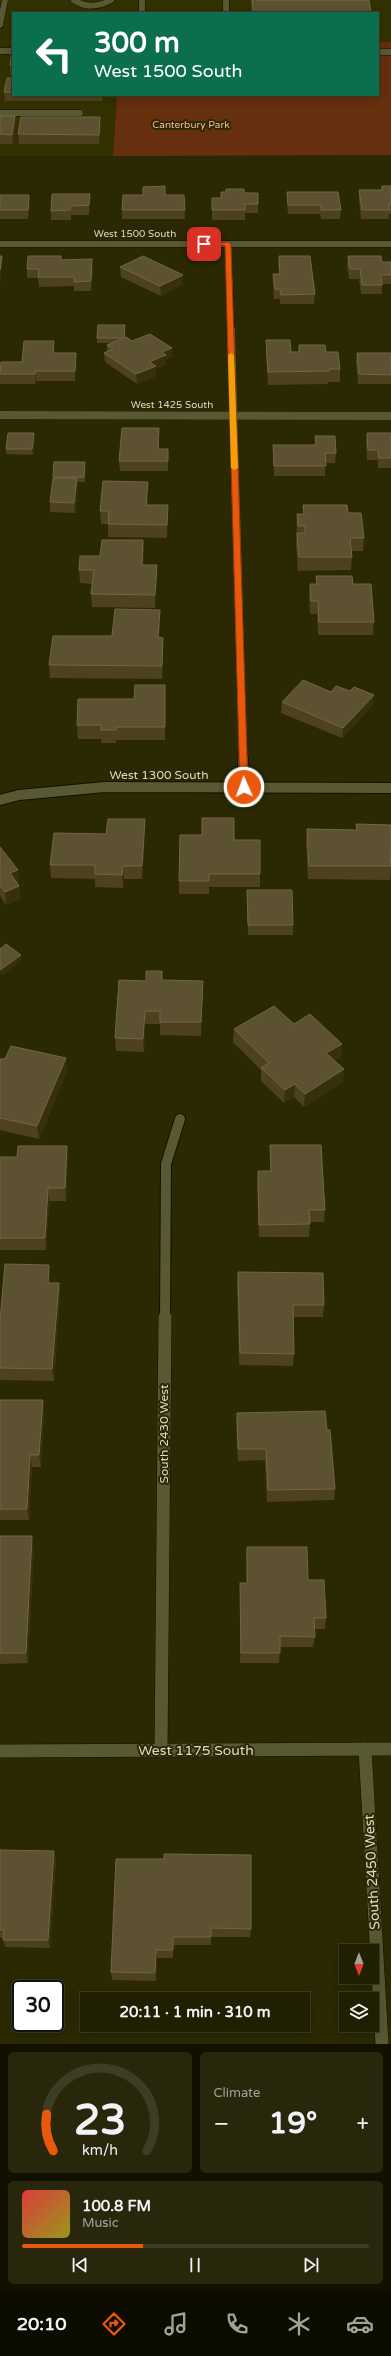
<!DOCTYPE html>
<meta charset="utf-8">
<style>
body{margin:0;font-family:"Varela Round",sans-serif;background:#28270c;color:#f1f3f6;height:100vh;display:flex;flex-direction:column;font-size:15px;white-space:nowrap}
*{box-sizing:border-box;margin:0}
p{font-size:13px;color:#a2a299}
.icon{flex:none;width:22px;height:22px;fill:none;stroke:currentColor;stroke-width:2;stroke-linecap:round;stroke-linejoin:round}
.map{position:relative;height:2044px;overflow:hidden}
.side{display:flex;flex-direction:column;gap:8px;padding:8px;background:#121101;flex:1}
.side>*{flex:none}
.guide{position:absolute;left:12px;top:12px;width:367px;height:84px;border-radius:0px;box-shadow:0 2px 10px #0003,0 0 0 1px #3d3d24;background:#0b6e4f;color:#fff;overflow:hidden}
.needle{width:26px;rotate:180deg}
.tools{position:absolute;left:339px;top:1944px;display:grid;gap:8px}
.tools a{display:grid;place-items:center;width:40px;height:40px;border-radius:0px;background:#201f02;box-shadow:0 2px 10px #0003,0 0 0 1px #3d3d24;font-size:20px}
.speed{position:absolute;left:12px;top:1980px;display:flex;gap:8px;font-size:20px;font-weight:700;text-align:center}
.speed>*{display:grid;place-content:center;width:52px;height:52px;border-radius:50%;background:#201f02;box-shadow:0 2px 10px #0003,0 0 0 1px #3d3d24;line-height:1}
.speed .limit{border:2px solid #111;border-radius:6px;background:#fff;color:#111}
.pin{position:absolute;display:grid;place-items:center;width:34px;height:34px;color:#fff;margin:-17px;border-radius:8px;box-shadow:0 2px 6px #0006}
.me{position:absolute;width:44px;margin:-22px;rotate:358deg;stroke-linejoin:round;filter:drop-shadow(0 0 3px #0008)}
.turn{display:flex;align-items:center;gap:14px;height:84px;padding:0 16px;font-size:18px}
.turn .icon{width:52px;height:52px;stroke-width:2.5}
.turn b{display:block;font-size:28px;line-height:34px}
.big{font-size:30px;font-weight:700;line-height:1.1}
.side .card{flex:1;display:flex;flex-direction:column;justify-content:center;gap:6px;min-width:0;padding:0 14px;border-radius:6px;background:#28270c}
.side .dial{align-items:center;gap:0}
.dial svg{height:104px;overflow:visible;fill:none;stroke:#3d3d24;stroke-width:7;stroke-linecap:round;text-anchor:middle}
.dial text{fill:#f1f3f6;stroke:none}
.song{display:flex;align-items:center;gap:12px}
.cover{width:48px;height:48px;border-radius:6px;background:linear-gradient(135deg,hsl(0 70% 55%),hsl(60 70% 35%))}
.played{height:4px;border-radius:2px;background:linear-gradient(90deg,#ea580c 35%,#3d3d24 35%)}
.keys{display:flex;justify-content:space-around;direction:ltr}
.heat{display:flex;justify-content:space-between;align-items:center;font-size:22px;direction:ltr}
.side .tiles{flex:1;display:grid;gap:8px;grid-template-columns:1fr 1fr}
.card:last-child{grid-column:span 2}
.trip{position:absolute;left:80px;top:1992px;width:230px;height:40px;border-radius:0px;background:#201f02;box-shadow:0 2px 10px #0003,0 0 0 1px #3d3d24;font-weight:700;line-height:40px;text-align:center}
.dock{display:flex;height:64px;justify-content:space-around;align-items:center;background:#0d0c01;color:#a2a299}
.dock .icon{width:28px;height:28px}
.dock .on{color:#ea580c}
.dock b{font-size:18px;color:#f1f3f6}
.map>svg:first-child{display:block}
</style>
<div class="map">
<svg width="391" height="2044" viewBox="0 0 391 2044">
<rect width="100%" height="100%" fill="#2a2903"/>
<path fill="#333101" d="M0,0H391V42H378V13H13V95H117L113,156H0Z"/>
<path fill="#662f0e" d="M378,42H391V155L113,156L117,95H378Z"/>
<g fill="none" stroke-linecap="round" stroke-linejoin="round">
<g stroke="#121100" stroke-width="7">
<g id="minor-far3">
<path d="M74,0C85,8 99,7 111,0"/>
<path d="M142,0V13"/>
<path d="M226,0V13"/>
<path d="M0,25L5,0"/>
<path d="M0,51H13"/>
<path d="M378,52H391"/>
<path d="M0,113H80"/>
<path d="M0,244H391"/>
<path d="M228,244L231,330"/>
</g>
</g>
<g stroke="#121100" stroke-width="8">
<g id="minor-far2">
<path d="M231,329L243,759"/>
<path d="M0,415L391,416"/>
</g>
</g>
<g stroke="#121100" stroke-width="12">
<g id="minor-far1">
<path d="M243,758L244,787"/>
<path d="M0,800L19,795L105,787L391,788"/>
<path d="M165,1318L166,1164L180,1119"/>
</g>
</g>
<g stroke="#121100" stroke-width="14">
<g id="minor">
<path d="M365,1749L382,2044"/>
<path d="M0,1751L391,1749"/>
<path d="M161,1751L165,1317"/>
</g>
</g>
<use href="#minor-far3" stroke="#585833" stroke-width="6"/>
<use href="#minor-far2" stroke="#585833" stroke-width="8"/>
<use href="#minor-far1" stroke="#585833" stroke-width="10"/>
<use href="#minor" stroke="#585833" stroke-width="13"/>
</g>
<g fill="#4d411e">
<path d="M251,0H369L371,13H252Z"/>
<path d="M13,50V74H10V65Z"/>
<path d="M13,78V95H103L102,101H5L4,92Z"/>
<path d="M0,116L16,126L13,144H0Z"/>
<path d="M100,117L101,126L99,144H19L18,134Z"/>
<path d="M382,186H391V214H389V219H361L359,200V190H381Z"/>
<path d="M287,192L341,210L340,219H321L320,214H288L287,202Z"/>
<path d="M244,193L258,204V213H245V220H212V198H221Z"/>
<path d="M52,194L90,203L89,215H71V220H51V211Z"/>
<path d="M0,195H29L30,204L28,219H0Z"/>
<path d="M165,195H184L185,219H122V210Z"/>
<path d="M279,256L315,294L314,304H280V299H274L273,283V274H279L278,266Z"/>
<path d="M348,256L382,262H391V284H382V294H361L359,279H349L347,266Z"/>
<path d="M92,259L93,269L91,291H74V286L39,287L38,278H27V269L62,260Z"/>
<path d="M120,267L183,284L161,296L121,277Z"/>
<path d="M125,331V338L132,341L172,348V357L166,360V364L156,369V376L137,384L105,362L104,353L107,352V345L111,343H97V338Z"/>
<path d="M266,340L291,352H298L299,345L326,352L340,369V382H329L328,384L268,385L266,353Z"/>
<path d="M55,351V353H76V363L75,381H36L35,384H0V369Z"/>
<path d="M357,353H391V384H358L356,363Z"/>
<path d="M159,428V449H168V471H120L119,461Z"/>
<path d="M367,433H391V468H378V460H367L366,443Z"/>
<path d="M315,436L336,453L335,463H325V476H274L273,445H315Z"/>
<path d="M35,439L33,455L6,454V449Z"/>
<path d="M54,462H85V482H77L78,488L75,513L50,512V502L53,478Z"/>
<path d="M148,495V505H168L167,538L108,537V524H101L100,511Z"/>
<path d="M303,505L348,513L364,538L363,551H352V557L351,570L298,571L296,546L297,514H303Z"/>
<path d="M143,540L144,554L143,565L157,578L155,608L92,607L91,594L92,584L80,583L79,570L100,556Z"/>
<path d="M316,576L353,584L374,622L373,635H318L317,614H310L309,597L310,584H316Z"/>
<path d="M160,623L159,637L163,651L162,679L50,678L49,665L112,636Z"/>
<path d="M165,698V740H116V743H101V739H78L77,725Z"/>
<path d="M282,702L373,705L342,738L281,713Z"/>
<path d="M356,824L391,825V870L390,880L308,879L306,843L307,829L356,830Z"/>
<path d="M145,832L142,879H124L123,888L95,887V879L51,878L50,865L106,834Z"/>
<path d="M234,840L260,874V887H209V894H179V881Z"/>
<path d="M0,847L18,870L19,883L18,884L19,886L21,899L6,905L0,896Z"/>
<path d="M247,890L293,925V935H248Z"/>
<path d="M162,971V980L203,981L201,1036L160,1035V1024H145L144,1052L116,1051L115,1038L146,981Z"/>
<path d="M294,1024L342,1044L341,1057L335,1060L343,1082L304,1107L294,1097L284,1103L261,1081V1070L233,1042L234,1029Z"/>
<path d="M0,1059L67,1071L39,1139L0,1130Z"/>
<path d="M270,1145L325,1210L324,1222H310L309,1237H259L257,1183L258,1171H270Z"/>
<path d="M67,1146L68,1158L66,1201H49L46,1250H0V1157H17Z"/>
<path d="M49,1265L50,1277V1283H59L60,1295L54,1381L0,1380V1321Z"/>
<path d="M238,1272L324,1305L323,1317H293L294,1354L293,1366L239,1365L237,1284Z"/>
<path d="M0,1400L44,1411L41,1467H32L29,1520H0Z"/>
<path d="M237,1413L335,1489L334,1500L267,1502L265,1460L238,1461L236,1424Z"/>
<path d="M0,1536L34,1547L28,1663L0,1664Z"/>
<path d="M247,1547L308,1580L326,1618L325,1629H314L315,1637L313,1647H280L279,1663H240V1583H247L246,1558Z"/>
<path d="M0,1850L54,1851L56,1860L50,1948L5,1947L3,1938H0Z"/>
<path d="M116,1859L251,1929L250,1937H211V1945H173V1958H157L156,1981L112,1980L111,1972Z"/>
</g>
<g fill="#38300b">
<path d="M15,116L16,126L13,144L12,135Z"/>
<path d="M100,117L101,126L99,144V135Z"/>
<path d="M90,194V203L89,215V205Z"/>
<path d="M29,195L30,204L28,219V210Z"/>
<path d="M2,256L3,265L0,284V270Z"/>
<path d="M92,259L93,269L91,291V281Z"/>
<path d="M183,275V284L161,296L160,286Z"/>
<path d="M54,341L55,351L54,363L53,353Z"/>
<path d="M172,348V357L166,360V364L156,369V376L137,384L136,374L149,362L162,352Z"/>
<path d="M76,353V363L75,381V371Z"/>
<path d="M35,371L36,381L35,384Z"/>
<path d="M34,433L35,439L33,455L32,449Z"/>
<path d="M77,478L78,488L75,513L74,503Z"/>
<path d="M148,482V495L147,518L146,505Z"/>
<path d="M168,505V519L167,538V525Z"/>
<path d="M143,540L144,554L142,578V565Z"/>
<path d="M157,565V578L155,608V595Z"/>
<path d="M160,610V623L158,651V637Z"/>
<path d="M163,638V651L162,679V666Z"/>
<path d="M374,695L373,705L342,738L343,728Z"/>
<path d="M145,819V832L142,879V866Z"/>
<path d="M123,866L124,879L123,888L122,875Z"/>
<path d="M18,870L19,883L11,886L10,873Z"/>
<path d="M19,886L21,899L6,905L5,892Z"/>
<path d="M21,955V961L1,976L0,970Z"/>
<path d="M145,1011V1024L144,1052L143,1039Z"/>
<path d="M342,1044L341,1057L325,1066L326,1053Z"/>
<path d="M66,1058L67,1071L39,1139L37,1126Z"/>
<path d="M344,1069L343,1082L304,1107L305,1094Z"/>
<path d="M295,1084L294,1097L284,1103L285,1090Z"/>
<path d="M67,1146L68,1158L66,1201L65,1188Z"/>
<path d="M48,1188L49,1201L46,1250L45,1238Z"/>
<path d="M49,1265L50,1277L49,1295L48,1283Z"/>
<path d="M59,1283L60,1295L54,1381L52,1369Z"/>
<path d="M43,1400L44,1411L41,1467L39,1455Z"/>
<path d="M30,1455L32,1467L29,1520L27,1509Z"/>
<path d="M32,1536L34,1547L28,1663L26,1653Z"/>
<path d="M54,1851L56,1860L50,1948L48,1940Z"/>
<path d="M156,1950L157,1958L156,1981L155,1973Z"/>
</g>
<g fill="#5c5130" stroke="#706748">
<path d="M252,0H369L371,13H253Z"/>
<path d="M12,50H13V65H10Z"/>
<path d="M7,78H13V92H4Z"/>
<path d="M0,116H15L12,135L0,134Z"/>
<path d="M21,117H100L99,135L18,134Z"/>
<path d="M165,186V195H184L185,210H122L123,195H143V187Z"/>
<path d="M382,186H391V204H389L390,210H362L359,190H382Z"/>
<path d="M226,189H244V193H258V204H245V210H212V198H221V192H226Z"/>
<path d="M287,192H338L341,210H321V205H288Z"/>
<path d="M52,194H90L89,205L71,206L70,210L51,211Z"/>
<path d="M0,195H29L28,210H0Z"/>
<path d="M0,256H2L0,270Z"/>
<path d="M28,256H61V260L92,259L91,281L74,282V277H38L39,269H27Z"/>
<path d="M143,256L183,275L160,286L120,267Z"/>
<path d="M279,256H310L315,294L281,295L280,289H275L273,274H280Z"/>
<path d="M348,256H381L382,262H391V275H381L382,285H362L360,269H350Z"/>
<path d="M98,325H125L124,338H97Z"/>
<path d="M150,334L172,348L162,352L166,355L149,362L156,366L136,374L104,353L113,349L107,345L126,337L132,341Z"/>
<path d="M266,340H290L291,352H299V345H325L326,352H338L340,369H329V371L268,372Z"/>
<path d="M24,341H54L53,353H76L75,371H35V374H0L1,362H22Z"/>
<path d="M357,353H391V375L359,374Z"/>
<path d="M122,428H159L158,449H168V461H119Z"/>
<path d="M8,433H34L32,449H6Z"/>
<path d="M367,433H391V458H379L378,450H368Z"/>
<path d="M315,436H335L336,453H325L326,466H274L273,445H316Z"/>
<path d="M54,462H85L84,477H53Z"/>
<path d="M53,478H77L74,503L50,502Z"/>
<path d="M103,481L148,482L146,505H168L167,525L108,524L109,511H100Z"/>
<path d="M303,505H347L348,513H361L364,538H350L352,557H299L297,533H305V526H298L297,514H304Z"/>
<path d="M102,540H143L142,565H157L155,595L91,594L94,570H79L80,556H100Z"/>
<path d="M316,576H352L353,584H371L374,622H319L318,601H311L310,584H317Z"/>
<path d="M115,609L160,610L158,637L163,638L162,666L49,665L53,636H112Z"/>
<path d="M303,680L331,692L336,686L350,691L354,687L374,695L343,728L282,702Z"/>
<path d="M135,685H165V727H116V730H101V725H77L78,699H134Z"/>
<path d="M202,818H234V840H260V874H209V881H179L180,835H202Z"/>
<path d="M108,819H145L142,866H123L122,875L95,874V865H50L54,833L106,834Z"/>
<path d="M356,824L391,825V853H390L391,866H309L307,829L357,830Z"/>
<path d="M0,847L18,870L10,873L19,886L5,892L0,885Z"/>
<path d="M247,890H292L293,925H248Z"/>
<path d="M6,944L21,955L0,970V949Z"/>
<path d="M146,971H162V980L203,981L201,1022H160V1011H145L143,1039L115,1038L119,980L146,981Z"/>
<path d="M274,1006L294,1024L310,1014L342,1044L326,1053L344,1069L305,1094L295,1084L285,1090L261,1068L269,1063L234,1029Z"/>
<path d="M11,1046L66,1058L37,1126L0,1118V1059H5Z"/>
<path d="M270,1145H321L325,1210H309L310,1224L259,1225L258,1171H271Z"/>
<path d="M18,1146H67L65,1188H48L45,1238H0V1157H17Z"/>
<path d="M5,1264L49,1265L48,1283H59L52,1369L0,1368V1321Z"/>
<path d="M238,1272L323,1273L324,1305H293L294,1354L240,1353Z"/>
<path d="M0,1400H43L39,1455H30L27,1509H0Z"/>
<path d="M325,1411L327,1430H330L335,1489L268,1490L266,1449H238L237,1413Z"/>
<path d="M0,1536H32L26,1653H0Z"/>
<path d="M247,1547H307L308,1580H324L326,1618H314L315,1637L280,1636V1653H241L240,1583H247Z"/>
<path d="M0,1850L54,1851L48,1940H3L4,1930H0Z"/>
<path d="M164,1854L251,1855V1929L211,1928V1937H173V1950H156L155,1973L111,1972L116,1859H164Z"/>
</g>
<path fill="#ea580c" stroke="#983908" d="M228,242L231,244L248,787L244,790L240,787L225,246L201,244Z"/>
<path fill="#f59e0b" d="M231,353L234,355L238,468L234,470L231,468L228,355Z"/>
<g text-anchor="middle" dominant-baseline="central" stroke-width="4" stroke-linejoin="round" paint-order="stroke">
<g font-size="10" fill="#fbb997" stroke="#2a2903">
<text x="191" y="125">Canterbury Park</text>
</g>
<g font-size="10" fill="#dbdbc7" stroke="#2a2903">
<text x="135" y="234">West 1500 South</text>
<text x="172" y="405">West 1425 South</text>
</g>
<g font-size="12" fill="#dbdbc7" stroke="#2a2903">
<text x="159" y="775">West 1300 South</text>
<text transform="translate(164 1434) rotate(-90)">South 2430 West</text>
</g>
<g font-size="14" fill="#dbdbc7" stroke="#2a2903">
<text x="196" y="1750">West 1175 South</text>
<text transform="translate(372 1872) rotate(-93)">South 2450 West</text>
</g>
</g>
</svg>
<div class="tools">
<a><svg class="needle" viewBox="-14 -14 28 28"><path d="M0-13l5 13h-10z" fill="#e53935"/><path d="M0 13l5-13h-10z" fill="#a2a299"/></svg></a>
<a><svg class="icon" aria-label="layers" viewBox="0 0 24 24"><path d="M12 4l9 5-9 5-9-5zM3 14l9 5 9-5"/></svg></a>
</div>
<div class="speed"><div class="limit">30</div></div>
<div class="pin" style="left:204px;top:244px;background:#d93025"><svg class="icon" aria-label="arrive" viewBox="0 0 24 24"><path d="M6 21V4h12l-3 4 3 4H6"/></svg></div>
<svg class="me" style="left:244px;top:787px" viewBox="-20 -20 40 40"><circle r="17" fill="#ea580c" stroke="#fff" stroke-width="3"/><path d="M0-11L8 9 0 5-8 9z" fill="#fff"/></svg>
<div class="trip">20:11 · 1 min · 310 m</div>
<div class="guide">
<div class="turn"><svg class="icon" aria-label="left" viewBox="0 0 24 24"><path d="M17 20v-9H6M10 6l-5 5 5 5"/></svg><div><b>300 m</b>West 1500 South</div></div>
</div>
</div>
<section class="side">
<div class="tiles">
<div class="card dial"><svg viewBox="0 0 100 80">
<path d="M14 69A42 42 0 1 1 86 69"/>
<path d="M14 69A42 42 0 0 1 9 41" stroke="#ea580c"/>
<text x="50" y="56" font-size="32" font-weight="700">23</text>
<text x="50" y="72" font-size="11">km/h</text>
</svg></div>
<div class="card"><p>Climate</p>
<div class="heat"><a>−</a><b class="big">19°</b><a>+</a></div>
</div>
<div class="card">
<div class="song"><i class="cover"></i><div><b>100.8 FM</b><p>Music</p></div></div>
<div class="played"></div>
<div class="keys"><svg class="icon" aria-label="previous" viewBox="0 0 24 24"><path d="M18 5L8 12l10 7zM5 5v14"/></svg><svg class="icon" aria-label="pause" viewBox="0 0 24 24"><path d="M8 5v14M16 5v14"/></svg><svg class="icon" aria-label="next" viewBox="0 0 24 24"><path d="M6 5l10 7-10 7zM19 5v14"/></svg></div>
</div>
</div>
</section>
<nav class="dock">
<b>20:10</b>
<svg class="icon on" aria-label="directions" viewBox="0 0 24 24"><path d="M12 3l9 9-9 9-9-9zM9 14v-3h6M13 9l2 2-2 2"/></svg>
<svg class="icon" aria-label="music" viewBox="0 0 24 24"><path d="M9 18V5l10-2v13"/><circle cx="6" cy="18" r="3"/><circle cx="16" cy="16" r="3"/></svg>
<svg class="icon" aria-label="phone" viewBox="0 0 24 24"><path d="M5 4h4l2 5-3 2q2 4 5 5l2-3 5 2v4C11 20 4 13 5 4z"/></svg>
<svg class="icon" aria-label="climate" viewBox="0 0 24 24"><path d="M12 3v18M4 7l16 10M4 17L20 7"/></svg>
<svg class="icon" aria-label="car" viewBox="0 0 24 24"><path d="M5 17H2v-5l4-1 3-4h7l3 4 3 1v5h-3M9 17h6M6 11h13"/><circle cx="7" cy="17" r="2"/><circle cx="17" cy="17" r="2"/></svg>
</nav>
